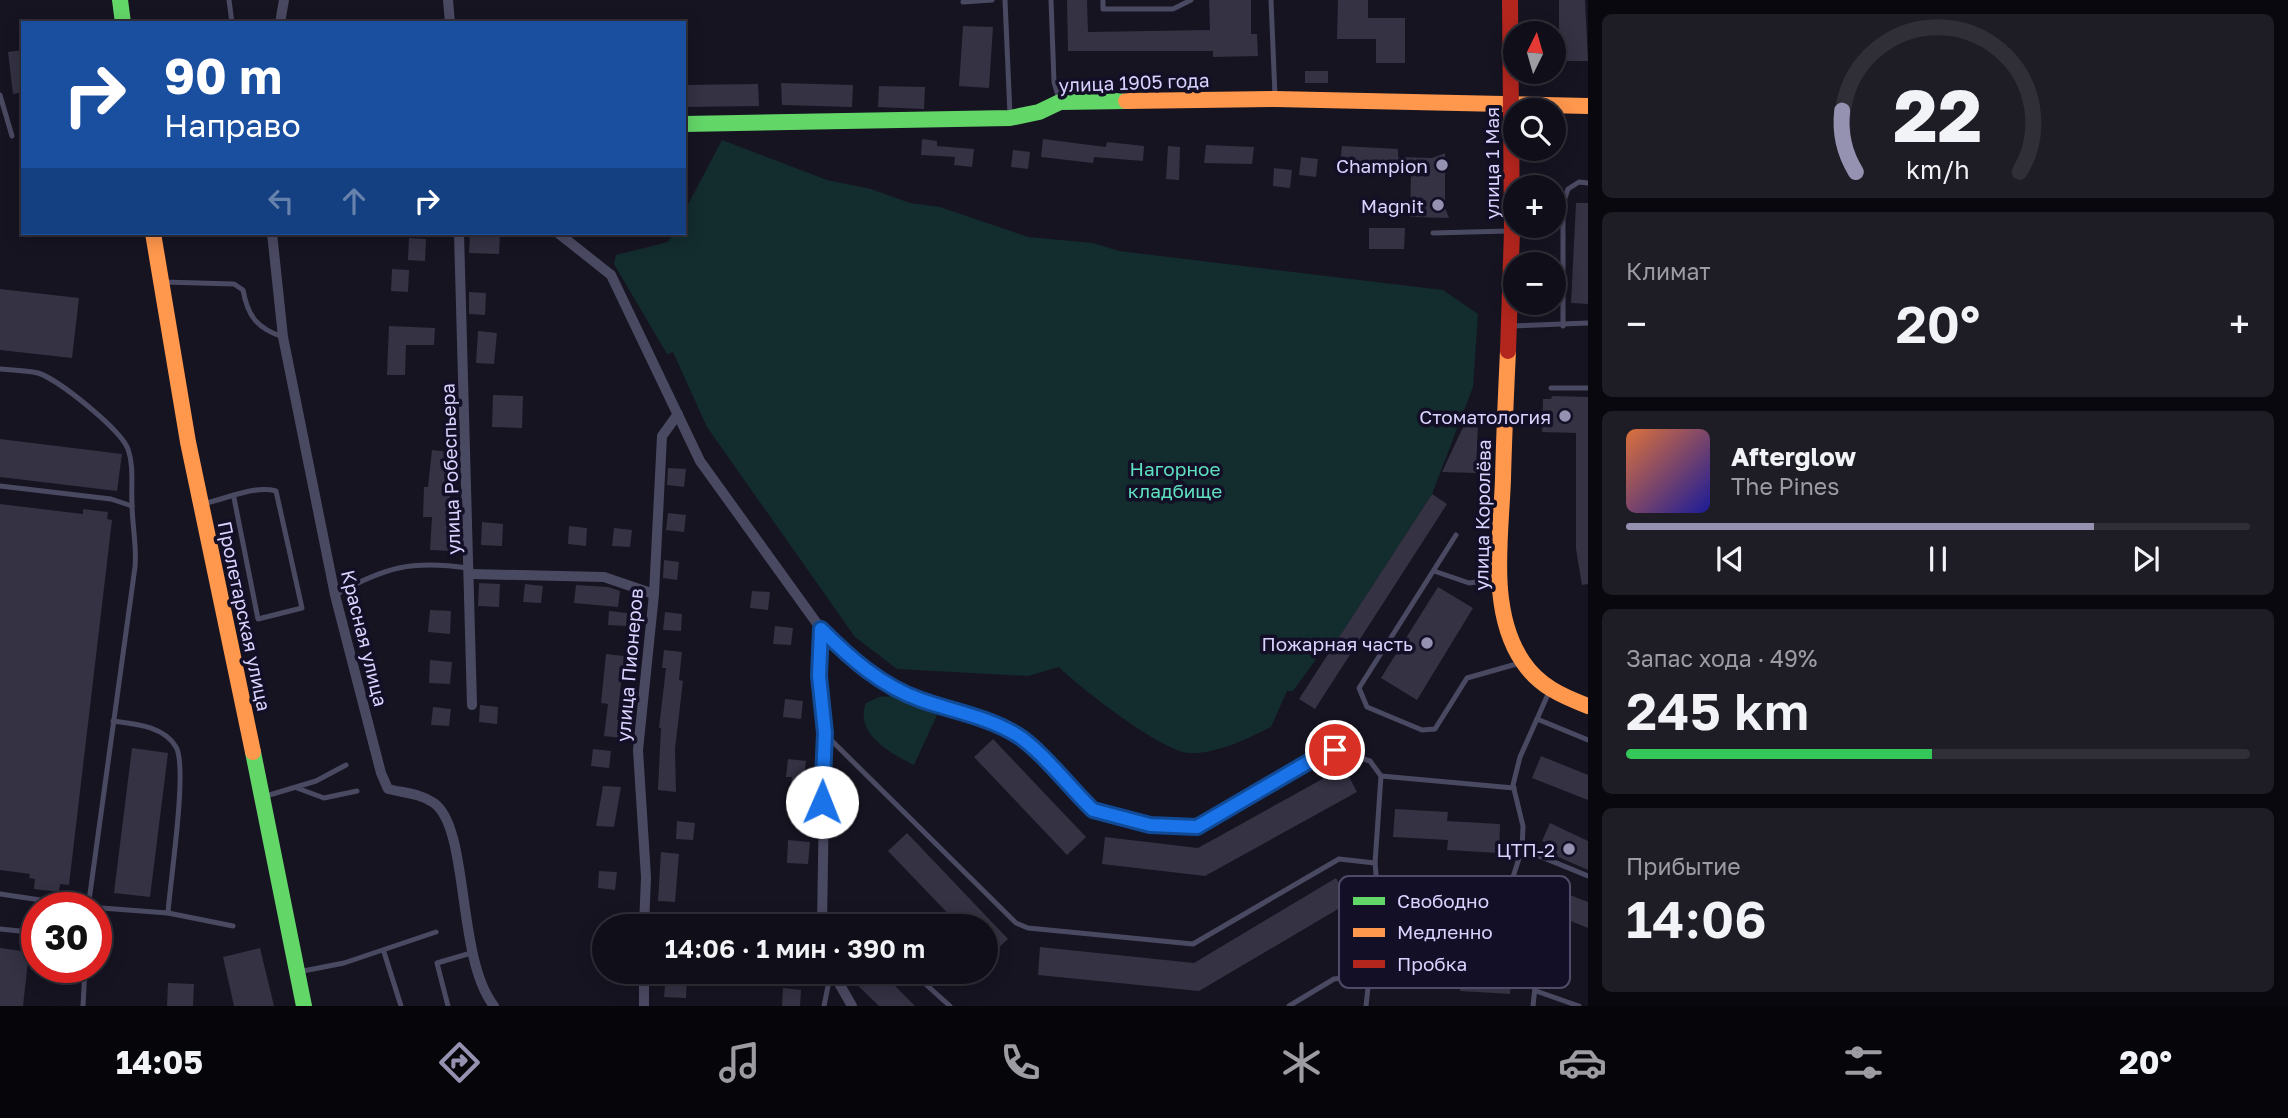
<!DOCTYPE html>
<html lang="ru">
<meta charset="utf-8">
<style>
body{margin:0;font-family:"Golos Text",sans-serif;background:#1e1d26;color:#f1f3f6;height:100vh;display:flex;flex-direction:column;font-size:26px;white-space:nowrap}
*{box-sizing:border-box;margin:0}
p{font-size:23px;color:#9c9ca2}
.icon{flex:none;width:38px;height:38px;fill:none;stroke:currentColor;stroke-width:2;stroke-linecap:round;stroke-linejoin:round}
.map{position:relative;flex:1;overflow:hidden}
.details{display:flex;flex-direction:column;gap:14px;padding:14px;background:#09080e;width:700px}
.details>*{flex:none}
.top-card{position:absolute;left:21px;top:21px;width:665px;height:214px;border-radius:0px;box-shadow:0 4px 18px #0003,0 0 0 2px #302f38;background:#1a4fa0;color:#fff;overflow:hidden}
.needle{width:46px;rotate:5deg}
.buttons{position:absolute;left:1503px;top:21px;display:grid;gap:14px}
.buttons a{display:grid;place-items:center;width:63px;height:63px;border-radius:50%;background:#100f19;box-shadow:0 4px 18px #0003,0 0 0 2px #302f38;font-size:35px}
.speed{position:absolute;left:21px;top:892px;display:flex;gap:14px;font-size:35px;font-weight:700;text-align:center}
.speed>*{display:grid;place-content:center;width:91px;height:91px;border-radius:50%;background:#100f19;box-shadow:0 4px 18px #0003,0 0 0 2px #302f38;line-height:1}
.speed .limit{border:10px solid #d22;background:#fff;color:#111}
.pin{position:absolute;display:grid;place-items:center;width:60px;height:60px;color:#fff;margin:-30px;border:4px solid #fff;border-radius:50%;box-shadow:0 2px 7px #0007}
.me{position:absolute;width:77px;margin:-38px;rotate:1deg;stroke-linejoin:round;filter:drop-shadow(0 0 5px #0008)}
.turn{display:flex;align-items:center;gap:24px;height:147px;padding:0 28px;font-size:32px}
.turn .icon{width:91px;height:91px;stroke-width:2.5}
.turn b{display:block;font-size:49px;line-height:60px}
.lanes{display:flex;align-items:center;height:66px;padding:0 28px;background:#0003;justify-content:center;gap:35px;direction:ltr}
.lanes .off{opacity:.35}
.big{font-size:52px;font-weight:600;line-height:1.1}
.details .tile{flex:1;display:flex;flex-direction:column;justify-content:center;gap:10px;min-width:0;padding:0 24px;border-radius:10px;background:#1e1d26}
.details .dial{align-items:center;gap:0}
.dial svg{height:182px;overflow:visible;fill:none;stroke:#302f38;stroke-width:7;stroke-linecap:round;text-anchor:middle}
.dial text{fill:#f1f3f6;stroke:none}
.song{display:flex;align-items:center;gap:21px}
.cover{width:84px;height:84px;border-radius:10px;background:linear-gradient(135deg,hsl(20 70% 55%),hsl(240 70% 35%))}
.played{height:7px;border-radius:4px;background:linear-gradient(90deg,#9591b1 75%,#302f38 75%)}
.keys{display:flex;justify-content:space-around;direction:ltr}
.heat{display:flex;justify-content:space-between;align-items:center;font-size:38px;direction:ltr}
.charge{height:10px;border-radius:5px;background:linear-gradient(90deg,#34c759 49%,#302f38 0)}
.trip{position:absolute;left:592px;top:914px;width:406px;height:70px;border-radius:35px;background:#100f19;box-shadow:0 4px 18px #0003,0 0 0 2px #302f38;font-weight:600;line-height:70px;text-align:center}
.dock{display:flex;height:112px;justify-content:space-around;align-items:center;background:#06060a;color:#9c9ca2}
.dock .icon{width:49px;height:49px}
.dock .on{color:#9591b1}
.dock b{font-size:32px;color:#f1f3f6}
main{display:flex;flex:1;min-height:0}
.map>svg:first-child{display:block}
</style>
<main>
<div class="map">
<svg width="1588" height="1006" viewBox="0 0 1588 1006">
<rect width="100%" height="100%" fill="#161421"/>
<g fill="#132c2d">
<path d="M722,140L827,180L871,189L910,203L940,207L1028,237L1093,243L1119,251L1443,290L1478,314L1473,387L1432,494L1329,653L1322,651L1293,691H1287L1271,727C1246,739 1218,754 1189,753C1161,751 1080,688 1059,667L1028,676L897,669L855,637L707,427L673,352L667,354L614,264L616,255L668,242L673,233H684V212Z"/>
<path d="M894,696L937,715L914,765C891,754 854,734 866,703L879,697Z"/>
</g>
<g fill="#343243">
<path d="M1067,0H1087L1088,32L1210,30L1209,0H1251V34H1257L1258,56L1213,57V51H1068Z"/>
<path d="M1338,0H1368V18H1405V63H1376V39H1337Z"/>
<path d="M1559,0H1585L1588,61H1559Z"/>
<path d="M963,26L993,27L989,88L959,86Z"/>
<path d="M23,50V92L13,94L8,52Z"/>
<rect x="1305" y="71" width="23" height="12"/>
<path d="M781,83L853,85L852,107L782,105Z"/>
<path d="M758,84L759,106L684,107V85Z"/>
<path d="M879,86L925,87L924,109L878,107Z"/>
<path d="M922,139L937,141V146L974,149L972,167L954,165L955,157L921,155Z"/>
<path d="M1043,139L1106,147L1107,142L1144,146L1143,161L1094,157L1093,163L1041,157Z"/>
<path d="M1206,145L1254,147L1252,164L1204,163Z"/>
<path d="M1168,146L1180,147L1179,180L1166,179Z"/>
<path d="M1342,146L1398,149V157L1432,158L1445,153V208L1449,218L1410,217L1411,173L1374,172V167L1340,163Z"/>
<path d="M1013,150L1030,152L1028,169L1011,167Z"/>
<path d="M1301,157L1318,159L1316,177L1299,175Z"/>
<path d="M1274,168L1292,170L1290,188L1273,186Z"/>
<path d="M1576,203H1588V304L1571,303Z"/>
<path d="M1369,228H1405L1404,249H1369Z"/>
<path d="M470,233H500L499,254L469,253Z"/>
<path d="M409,238L426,239L425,261L408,260Z"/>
<path d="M392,269L409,270L408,292L391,291Z"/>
<path d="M0,289L79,298L72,358L0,350Z"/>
<path d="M469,292L486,293L485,315L469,314Z"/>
<path d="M389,326L435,328L434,345H406L405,375H387Z"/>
<path d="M478,331L497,333L494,364L476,363Z"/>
<path d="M493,395L523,396L522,428L492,427Z"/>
<path d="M1552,396L1588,397V584L1582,585L1576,549V433L1542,432L1543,399H1551Z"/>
<path d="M1478,422L1476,473L1442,472L1465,423Z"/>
<path d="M0,439L122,454L117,491L0,477Z"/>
<path d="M432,450L450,452L446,488H450L451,551L430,550L432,517H423L424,487H428Z"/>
<path d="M668,468L686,469L684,487L667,485Z"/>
<path d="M1432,494L1447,504L1315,709L1299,699Z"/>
<path d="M0,504L83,514V509L99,511L108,512L107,519L112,520L69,885L60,884L59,892L34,889L35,879L29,878L30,874L0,870Z"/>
<path d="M668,513L686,515L684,532L666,530Z"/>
<path d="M482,522L503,524L502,546L481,545Z"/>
<path d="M569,526L587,528L586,546L568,544Z"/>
<path d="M614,528L632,530L630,547L612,546Z"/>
<path d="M664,560L679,562L677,580L663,578Z"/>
<path d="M479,583L500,584L499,607L478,606Z"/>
<path d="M525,584L543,586L541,603L523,602Z"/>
<path d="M576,585L608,587L620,591L618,607L574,603Z"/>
<path d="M1438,587L1473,608L1417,700L1381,678Z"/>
<path d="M752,591L770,592L768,610L750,608Z"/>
<path d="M430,610L451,611L450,634L428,632Z"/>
<path d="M609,611L627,613L626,626L608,625Z"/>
<path d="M665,612L682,614L681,631L663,630Z"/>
<path d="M775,626L793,628L791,645L773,644Z"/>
<path d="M664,650L682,652L679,680L683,681L675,749L676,792L658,790L661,728H659L666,668H662Z"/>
<path d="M606,654L624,656L617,720H624L622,738L604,736L608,704L601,703Z"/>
<path d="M430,660L452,662L450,684L429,683Z"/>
<path d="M785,699L803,701L801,719L783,717Z"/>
<path d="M480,705L498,707L497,724L479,722Z"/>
<path d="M433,707L451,709L449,726L431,725Z"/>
<path d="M993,739L1086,837L1067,855L974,757Z"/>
<path d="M132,748L168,753L150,897L114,893Z"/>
<path d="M593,749L611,751L609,768L591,766Z"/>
<path d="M1541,756L1588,775V800L1532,778Z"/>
<path d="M788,759L806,761L802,796L808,797L806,814L788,812L792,777H786Z"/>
<path d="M1344,767L1357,792L1205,876L1102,864L1105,837L1198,848Z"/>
<path d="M603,786L621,787L614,827L596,826Z"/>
<path d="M1395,809L1448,812L1447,821L1500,824L1499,853L1447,850L1448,840L1393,837Z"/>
<path d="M677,821L695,823L693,840L676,839Z"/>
<path d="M1550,823L1588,841V870L1549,853L1552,845L1542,841Z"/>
<path d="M907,833L1008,939L985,960V926H960L888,851Z"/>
<path d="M788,840L810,842L808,864L787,863Z"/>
<path d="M661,852L679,854L675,902L658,901Z"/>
<path d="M599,871L617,872L615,890L598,888Z"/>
<path d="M1336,878L1350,902L1199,991L1038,975L1040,947L1194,963Z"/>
<path d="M1544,885L1588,902V928L1536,907Z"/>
<path d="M0,948L29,952L23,1006H0Z"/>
<path d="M260,948L274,1006H234L223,957Z"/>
<path d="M1407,950L1459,952L1458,964L1512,967L1510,994L1460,991L1461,979L1406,977Z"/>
<path d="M843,971H880L915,1006H879Z"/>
<path d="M666,975L687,976L686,998L664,997Z"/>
<path d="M168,983L194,984L193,1006H167Z"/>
<path d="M783,988L801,990L800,1006H782Z"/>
</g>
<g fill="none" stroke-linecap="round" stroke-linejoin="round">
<g stroke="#4a4962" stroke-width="5">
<path d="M229,0L232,23"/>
<path d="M1005,0L1010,115"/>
<path d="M1051,0L1054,82L1059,99"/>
<path d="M1103,0V9H1173L1191,0"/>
<path d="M1271,0L1275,96"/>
<path d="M963,2L992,0"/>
<path d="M0,95L12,136"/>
<path d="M1433,233L1508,231"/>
<path d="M163,282L234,284L243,290C248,317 257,328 283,337"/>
<path d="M1511,326L1588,323"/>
<path d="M1563,326V204L1568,189L1579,182L1588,183"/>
<path d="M0,369C12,370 26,370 38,373C58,379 120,429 128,449C134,466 131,485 132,503C132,525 137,545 135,567L88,908"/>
<path d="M1551,388H1588"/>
<path d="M0,486L111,499L132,506"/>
<path d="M201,504C225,500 252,485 276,491L302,608L258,619L234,498"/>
<path d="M1456,535L1359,688L1367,707L1422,730L1435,729L1467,678L1520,663"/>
<path d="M1434,571L1469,583L1498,579"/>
<path d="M335,595C385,567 411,560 468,568"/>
<path d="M822,630C851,659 882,686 921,700C953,711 988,717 1017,735C1041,750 1071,789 1093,810L1150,825L1197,827L1310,761L1335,750L1370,761L1381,776L1375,863L1378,896L1366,1006"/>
<path d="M1537,719L1588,740"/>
<path d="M113,721C135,724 164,726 176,747C188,767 170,882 168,913"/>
<path d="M826,735L1016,923L1028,928L1193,944L1339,859L1375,863"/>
<path d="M1381,776L1514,788"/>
<path d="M297,788L324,798L357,791"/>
<path d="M266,796L316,781L346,765"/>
<path d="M1522,849L1588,876"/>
<path d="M0,894L88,907L168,913L233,926"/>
<path d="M1378,896L1524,945"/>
<path d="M821,922L851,926"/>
<path d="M0,929L20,931"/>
<path d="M1497,935L1516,915"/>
<path d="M384,952L401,1006"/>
<path d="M911,971L950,1006"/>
<path d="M298,972L344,963L436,932"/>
<path d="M1536,991L1579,1006"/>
<path d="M83,1006L85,968"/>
<path d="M448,1006L437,963L471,953"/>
<path d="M824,1006L831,971"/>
<path d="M1289,1006L1334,979L1368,975"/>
<path d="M1533,1006L1537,969L1524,945L1513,899L1512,880L1522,849L1523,826L1513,785L1520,757L1549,692"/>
</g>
<g stroke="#4a4962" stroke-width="10">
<path d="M448,0L450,23"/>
<path d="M280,23L284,0"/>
<path d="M272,233L283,337L335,595L381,773L388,789C404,793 420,793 434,803C470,829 456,958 494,1006"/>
<path d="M459,233L472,705"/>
<path d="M558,233L611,275L700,461L821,629L819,676L825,734L822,926"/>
<path d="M471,574L604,577L654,594"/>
<path d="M644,926L646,877L638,750L654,594L662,436L678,414"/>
<path d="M832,971L852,1006"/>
<path d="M644,1006V971"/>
</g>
<g stroke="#63d668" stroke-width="16">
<path d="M120,0L123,23"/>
<path d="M684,124L1010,118L1039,112L1060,102L1126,101"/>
<path d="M253,752L304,1006"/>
</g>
<g stroke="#ff974d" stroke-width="16">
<path d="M1126,101L1275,99L1588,106"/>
<path d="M153,233L188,442L253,752"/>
<path d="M1508,351C1506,393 1504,436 1503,479C1501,537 1488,611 1523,662C1539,686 1562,696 1588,706"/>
</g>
<path stroke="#b3261e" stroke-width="16" d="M1508,351L1512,231L1510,0"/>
</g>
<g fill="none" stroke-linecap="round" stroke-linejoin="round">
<g stroke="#114b97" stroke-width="18">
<path id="route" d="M822,802L825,733L819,676L821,629C850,658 881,686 921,700C952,711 988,717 1017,735C1040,749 1072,790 1093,810L1150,825L1197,827L1310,761L1335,750"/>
</g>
<use href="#route" stroke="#1a73e8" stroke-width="12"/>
</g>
<g fill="#9591b1" stroke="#130f26" stroke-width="2.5">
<circle cx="1442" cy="165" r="7"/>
<circle cx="1438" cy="205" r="7"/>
<circle cx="1565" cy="416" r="7"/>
<circle cx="1427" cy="643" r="7"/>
<circle cx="1569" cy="849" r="7"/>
</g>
<g text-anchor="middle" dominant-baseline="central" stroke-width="7" stroke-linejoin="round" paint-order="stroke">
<g font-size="19" fill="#d9d4ff" stroke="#130f26">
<text transform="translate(1134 82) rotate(-2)">улица 1905 года</text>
<text transform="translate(1491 163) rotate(-90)">улица 1 Мая</text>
<text transform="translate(450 469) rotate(-92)">улица Робеспьера</text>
<text transform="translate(1482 515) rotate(-89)">улица Королёва</text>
<text transform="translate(245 616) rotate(78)">Пролетарская улица</text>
<text transform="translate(365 638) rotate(76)">Красная улица</text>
<text transform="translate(629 665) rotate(-85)">улица Пионеров</text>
</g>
<g font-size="19" fill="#d9d4ff" stroke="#130f26" text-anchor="end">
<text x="1428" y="165">Champion</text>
<text x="1424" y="205">Magnit</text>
<text x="1551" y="416">Стоматология</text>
<text x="1413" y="643">Пожарная часть</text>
<text x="1555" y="849">ЦТП-2</text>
</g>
<g font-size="19" fill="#5fe0c0" stroke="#130f26">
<text x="1175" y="468">Нагорное<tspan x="1175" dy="22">кладбище</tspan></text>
</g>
</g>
<rect x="1339" y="876" width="231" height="112" rx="10" fill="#130f26" stroke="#4e4a67" stroke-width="2"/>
<rect x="1353" y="897" width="32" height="8" fill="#63d668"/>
<rect x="1353" y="928" width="32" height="9" fill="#ff974d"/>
<rect x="1353" y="960" width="32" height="8" fill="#b3261e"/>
<g font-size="19" fill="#d9d4ff">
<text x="1397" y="908">Свободно</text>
<text x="1397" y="939">Медленно</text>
<text x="1397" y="971">Пробка</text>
</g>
</svg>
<div class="buttons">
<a><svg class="needle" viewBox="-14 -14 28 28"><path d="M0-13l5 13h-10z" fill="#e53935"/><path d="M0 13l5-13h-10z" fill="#9c9ca2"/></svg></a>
<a><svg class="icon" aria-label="search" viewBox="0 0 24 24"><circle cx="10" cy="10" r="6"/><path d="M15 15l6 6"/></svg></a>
<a>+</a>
<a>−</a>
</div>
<div class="speed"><div class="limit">30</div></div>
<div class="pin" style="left:1335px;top:750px;background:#d93025"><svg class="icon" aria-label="arrive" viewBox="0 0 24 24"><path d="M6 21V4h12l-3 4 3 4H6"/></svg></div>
<svg class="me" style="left:822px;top:802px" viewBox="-20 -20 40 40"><circle r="19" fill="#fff"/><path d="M0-13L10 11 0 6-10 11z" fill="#1a73e8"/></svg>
<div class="trip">14:06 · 1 мин · 390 m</div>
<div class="top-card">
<div class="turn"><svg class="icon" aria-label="right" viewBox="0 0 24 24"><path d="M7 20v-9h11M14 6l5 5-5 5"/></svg><div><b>90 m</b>Направо</div></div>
<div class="lanes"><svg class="icon off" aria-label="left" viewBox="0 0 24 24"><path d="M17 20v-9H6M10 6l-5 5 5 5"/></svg><svg class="icon off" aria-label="ahead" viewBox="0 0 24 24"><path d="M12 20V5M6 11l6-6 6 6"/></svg><svg class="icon" aria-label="right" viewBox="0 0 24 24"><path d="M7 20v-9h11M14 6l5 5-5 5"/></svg></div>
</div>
</div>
<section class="details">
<div class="tile dial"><svg viewBox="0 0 100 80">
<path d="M14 69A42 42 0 1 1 86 69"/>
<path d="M14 69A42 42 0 0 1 8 42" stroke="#9591b1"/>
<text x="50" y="56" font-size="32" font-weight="700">22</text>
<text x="50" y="72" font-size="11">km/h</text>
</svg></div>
<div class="tile"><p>Климат</p>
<div class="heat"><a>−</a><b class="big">20°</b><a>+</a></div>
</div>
<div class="tile">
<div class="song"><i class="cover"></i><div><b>Afterglow</b><p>The Pines</p></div></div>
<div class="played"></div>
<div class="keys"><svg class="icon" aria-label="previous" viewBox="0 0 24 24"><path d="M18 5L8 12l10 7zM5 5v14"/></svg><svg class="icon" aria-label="pause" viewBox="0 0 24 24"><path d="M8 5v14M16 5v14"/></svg><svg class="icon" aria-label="next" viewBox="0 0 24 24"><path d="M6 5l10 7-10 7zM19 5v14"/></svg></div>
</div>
<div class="tile"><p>Запас хода · 49%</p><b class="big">245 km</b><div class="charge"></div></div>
<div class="tile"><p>Прибытие</p><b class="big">14:06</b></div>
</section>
</main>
<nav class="dock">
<b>14:05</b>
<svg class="icon on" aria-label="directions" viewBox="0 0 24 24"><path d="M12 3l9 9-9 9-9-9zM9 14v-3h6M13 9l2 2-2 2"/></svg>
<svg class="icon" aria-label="music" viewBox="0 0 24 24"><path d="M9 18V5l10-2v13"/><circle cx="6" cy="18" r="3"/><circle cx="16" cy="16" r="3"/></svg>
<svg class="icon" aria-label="phone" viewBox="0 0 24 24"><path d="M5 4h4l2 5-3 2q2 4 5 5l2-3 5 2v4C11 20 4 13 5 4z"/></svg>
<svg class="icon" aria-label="climate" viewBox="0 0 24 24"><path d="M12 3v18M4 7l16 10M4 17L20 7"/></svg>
<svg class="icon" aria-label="car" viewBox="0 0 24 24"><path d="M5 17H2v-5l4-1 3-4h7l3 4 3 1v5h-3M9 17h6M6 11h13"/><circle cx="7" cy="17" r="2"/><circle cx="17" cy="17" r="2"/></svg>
<svg class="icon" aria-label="filters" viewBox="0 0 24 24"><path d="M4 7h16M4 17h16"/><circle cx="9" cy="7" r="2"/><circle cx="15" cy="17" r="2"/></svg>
<b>20°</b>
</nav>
